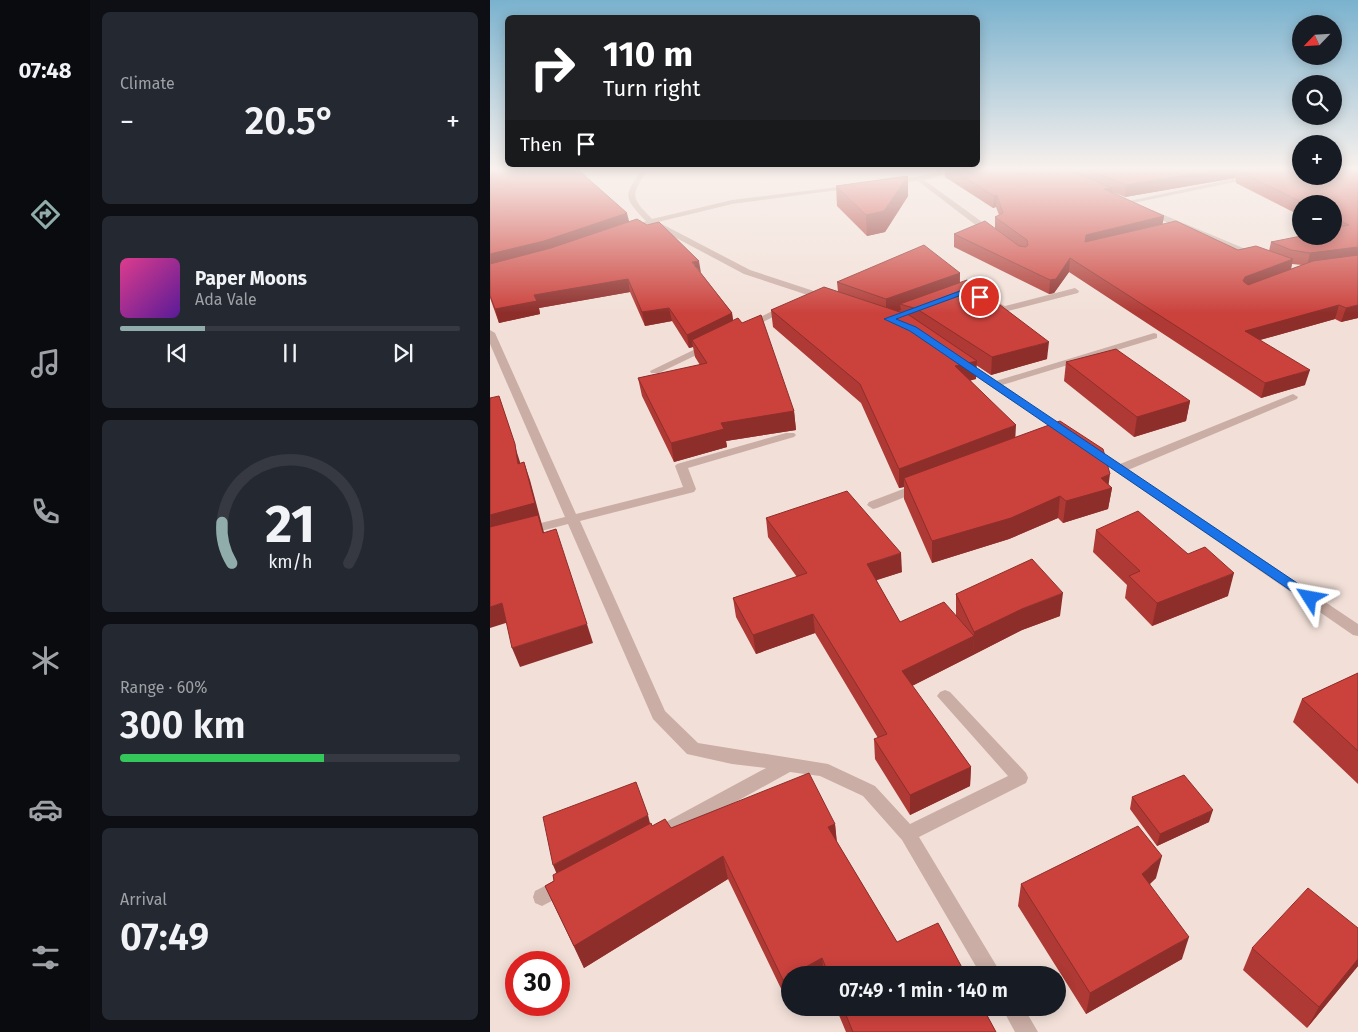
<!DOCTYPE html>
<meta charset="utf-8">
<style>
body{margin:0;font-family:"Fira Sans",sans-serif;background:#242831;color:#f1f3f6;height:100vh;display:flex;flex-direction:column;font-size:19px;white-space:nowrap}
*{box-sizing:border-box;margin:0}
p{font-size:16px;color:#9ea1a6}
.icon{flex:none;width:28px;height:28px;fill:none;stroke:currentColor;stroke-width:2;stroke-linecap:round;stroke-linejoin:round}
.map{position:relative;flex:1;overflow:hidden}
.drawer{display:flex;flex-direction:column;gap:12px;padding:12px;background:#0d0f14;width:400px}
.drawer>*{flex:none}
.banner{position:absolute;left:15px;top:15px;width:475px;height:152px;border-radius:8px;box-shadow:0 2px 12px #0003;background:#202124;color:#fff;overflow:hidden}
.needle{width:32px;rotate:245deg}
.buttons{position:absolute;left:802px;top:15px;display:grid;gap:10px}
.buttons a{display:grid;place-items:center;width:50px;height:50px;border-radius:50%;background:#171b24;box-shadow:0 2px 12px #0003;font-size:25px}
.speed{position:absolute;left:15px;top:951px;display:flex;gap:10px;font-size:25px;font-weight:700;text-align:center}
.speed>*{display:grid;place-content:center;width:65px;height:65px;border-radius:50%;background:#171b24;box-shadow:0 2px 12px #0003;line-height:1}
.speed .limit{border:8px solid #d22;background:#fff;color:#111}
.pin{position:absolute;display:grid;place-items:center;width:42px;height:42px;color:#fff;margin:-21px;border:2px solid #fff;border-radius:50%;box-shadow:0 1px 5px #0007}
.me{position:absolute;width:55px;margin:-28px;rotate:304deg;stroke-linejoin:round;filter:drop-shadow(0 0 4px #0008)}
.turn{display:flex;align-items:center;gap:18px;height:105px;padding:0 15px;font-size:22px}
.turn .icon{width:65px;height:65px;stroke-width:2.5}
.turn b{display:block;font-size:35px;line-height:42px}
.then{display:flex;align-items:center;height:48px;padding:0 15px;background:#0003;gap:10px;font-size:19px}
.big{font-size:38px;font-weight:600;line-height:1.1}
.drawer .tile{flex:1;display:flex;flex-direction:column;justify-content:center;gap:8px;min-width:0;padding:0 18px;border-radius:8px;background:#242831}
.drawer .dial{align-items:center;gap:0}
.dial svg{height:130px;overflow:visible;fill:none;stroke:#363941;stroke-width:7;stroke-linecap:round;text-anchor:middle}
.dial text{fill:#f1f3f6;stroke:none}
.song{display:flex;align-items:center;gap:15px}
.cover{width:60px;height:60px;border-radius:8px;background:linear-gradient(135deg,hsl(330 70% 55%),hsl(270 70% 35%))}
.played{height:5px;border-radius:2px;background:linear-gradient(90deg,#90adab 25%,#363941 25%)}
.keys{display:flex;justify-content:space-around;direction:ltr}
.heat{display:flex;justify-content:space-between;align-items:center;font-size:28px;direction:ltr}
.charge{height:8px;border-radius:4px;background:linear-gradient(90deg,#34c759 60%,#363941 0)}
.trip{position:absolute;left:291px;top:966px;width:285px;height:50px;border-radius:25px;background:#171b24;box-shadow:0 2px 12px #0003;font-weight:600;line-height:50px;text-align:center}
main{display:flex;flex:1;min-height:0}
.tab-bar{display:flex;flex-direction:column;width:90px;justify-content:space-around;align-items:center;background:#090b0e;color:#9ea1a6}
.tab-bar .icon{width:35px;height:35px}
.tab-bar .selected{color:#90adab}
.tab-bar b{font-size:22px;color:#f1f3f6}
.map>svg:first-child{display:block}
</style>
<main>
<nav class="tab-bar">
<b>07:48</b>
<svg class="icon selected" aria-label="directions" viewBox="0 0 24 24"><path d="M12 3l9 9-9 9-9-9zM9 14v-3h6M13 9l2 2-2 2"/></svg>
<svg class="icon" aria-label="music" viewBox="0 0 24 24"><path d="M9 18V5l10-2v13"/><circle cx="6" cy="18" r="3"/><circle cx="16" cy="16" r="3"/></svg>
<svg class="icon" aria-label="phone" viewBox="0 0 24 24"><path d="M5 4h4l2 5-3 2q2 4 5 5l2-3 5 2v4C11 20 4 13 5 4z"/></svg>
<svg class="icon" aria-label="climate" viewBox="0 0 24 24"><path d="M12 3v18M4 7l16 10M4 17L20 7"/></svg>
<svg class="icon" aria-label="car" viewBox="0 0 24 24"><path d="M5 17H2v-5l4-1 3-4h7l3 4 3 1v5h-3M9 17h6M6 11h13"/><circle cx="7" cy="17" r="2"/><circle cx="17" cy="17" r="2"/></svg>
<svg class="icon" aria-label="filters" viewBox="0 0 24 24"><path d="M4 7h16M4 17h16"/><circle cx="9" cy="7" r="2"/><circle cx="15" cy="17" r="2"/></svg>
</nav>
<section class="drawer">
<div class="tile"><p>Climate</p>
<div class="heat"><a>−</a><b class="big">20.5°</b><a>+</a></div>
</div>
<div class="tile">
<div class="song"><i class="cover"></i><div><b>Paper Moons</b><p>Ada Vale</p></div></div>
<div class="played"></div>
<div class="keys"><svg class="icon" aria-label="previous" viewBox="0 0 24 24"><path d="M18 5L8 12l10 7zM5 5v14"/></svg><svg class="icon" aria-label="pause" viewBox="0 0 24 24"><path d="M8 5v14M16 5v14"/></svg><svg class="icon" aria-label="next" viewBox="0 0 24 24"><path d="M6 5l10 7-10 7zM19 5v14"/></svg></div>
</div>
<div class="tile dial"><svg viewBox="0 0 100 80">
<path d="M14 69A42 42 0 1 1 86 69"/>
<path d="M14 69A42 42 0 0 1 8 44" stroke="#90adab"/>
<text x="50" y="56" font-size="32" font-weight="700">21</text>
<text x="50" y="72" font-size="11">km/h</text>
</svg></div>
<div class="tile"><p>Range · 60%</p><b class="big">300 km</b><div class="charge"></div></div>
<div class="tile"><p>Arrival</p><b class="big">07:49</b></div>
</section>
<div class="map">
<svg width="868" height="1032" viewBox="0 0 868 1032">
<rect width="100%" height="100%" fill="#f2e0d8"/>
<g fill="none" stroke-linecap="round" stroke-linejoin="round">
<g fill="#caada4" fill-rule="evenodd">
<path d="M153,168H159C141,196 139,195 162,219L242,200L365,185V187L363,188L242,204L168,222L260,270L339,296V300H333L254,274L160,224L153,225L152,223L156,221C132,196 134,196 153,168Z"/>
<path d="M469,168H482L434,180L506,232V236H500L428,181L402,184L399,182Z"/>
<path d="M743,179L745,180V182L638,204L634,202Z"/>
<path d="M656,210H662L770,255L763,257L656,214Z"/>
<path d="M585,288L589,291L588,293L514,312L497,302L501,299L515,306Z"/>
<path d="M296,304L300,307L299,309L261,328H255L253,326Z"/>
<path d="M0,330L5,333L86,514L193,487L185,466L187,464L296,433H304L306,435L304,437L198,468L206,489L204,492L90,521L175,711L208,743L338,764L385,786L420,824L518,776L447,696L450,692L455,690L460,692L536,773L538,778L536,783L429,837L512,975H491L412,840L373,796L330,776L300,772L173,842L167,844L161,842L158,836L161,830L276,768L242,764L197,754L163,719L78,524L36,535L30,531L31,528L75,517L0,344Z"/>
<path d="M664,333L667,334V338L512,385L580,431L582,433L576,436L468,363L473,360L477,361L506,381Z"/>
<path d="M218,343L223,346L221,348L169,373H161L160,371Z"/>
<path d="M803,394L808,397L807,399L638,470L868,624V636L863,635L595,450L597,448H605L630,464Z"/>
<path d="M429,483L433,484L435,487L433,490L387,508L383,509L377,505L379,502Z"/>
<path d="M74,876L81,879L83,885L81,891L52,906L45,903L43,897L45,891Z"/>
<path d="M512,1008H534L548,1032H525Z"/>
</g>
</g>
<g fill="#af3934" fill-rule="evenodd">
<path d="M0,168L87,169L139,222L211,273L242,313L243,321L304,411L306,430L236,441L237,447L184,462L152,396L148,378L210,365L205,357L203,347L199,348L182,321L155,326L140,292L49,308L50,314L9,323L0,298Z"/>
<path d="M443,168H868V318L851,322L845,319L770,340L815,385L771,398L579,272L564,293L559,294L464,247V234L505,229V217L509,215L506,207L503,208L455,177V169L447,171ZM745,178L746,183L811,216V204H844V236L781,242L779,251L748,250L672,224L674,216L622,192L635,197ZM802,264L812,265L801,269Z"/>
<path d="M418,176V196L395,232L377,236L347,206L346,186Z"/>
<path d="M470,273V283L557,359L501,375L486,365V379L480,380L525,437L618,485L622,488L618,509L573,523L568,518L519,539L442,563L414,499V487L409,488L371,403L283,327L281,310L348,292L347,282Z"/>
<path d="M576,362L700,401L696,421L644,437L574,381Z"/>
<path d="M276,518L412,572L386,580L410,622L466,615V594L570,616L532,630L483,655V654V655L422,686L481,767L480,786L420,815L385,759L384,739L388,738L325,633L266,654L246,617L243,598L307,577L278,537Z"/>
<path d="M606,530L738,596L662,626L635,598L637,585L603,552Z"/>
<path d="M868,673V784L803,722L812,699Z"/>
<path d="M642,797L719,822L667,846L640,809Z"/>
<path d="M160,824L162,826L181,828L345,824L347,842L407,942L476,975H300L297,1001L238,879L94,968L55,886Z"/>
<path d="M666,878L660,884L692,959L596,1014L528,906L531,884Z"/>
<path d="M868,928V966L817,1028L753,970L762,948Z"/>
<path d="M346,1008H493L506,1032H356Z"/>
</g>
<g fill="#8e2e2b">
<path d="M447,168H455V169L447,171Z"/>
<path d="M738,168H747L745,178L635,197L636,185Z"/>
<path d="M418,176V196L395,232L377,236L376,215Z"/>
<path d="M622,188L621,200L614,189Z"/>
<path d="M507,195L506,207L503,208L504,196Z"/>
<path d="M137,213L140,225L0,268V254Z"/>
<path d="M674,216L672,228L595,248L596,235Z"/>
<path d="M868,247V260L817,266L820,253Z"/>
<path d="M580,258L579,272L564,293L559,294L560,280Z"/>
<path d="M803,259L800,273L750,294L753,281L755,277Z"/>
<path d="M209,261L211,273L202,262Z"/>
<path d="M470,273L469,289L410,304L411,310L396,315V299Z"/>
<path d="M138,279L140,292L49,308L50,314L9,323L5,309L44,295Z"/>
<path d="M849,305L845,319L752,345L755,331Z"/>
<path d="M868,305V318L851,322L856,308Z"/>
<path d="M179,308L182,321L155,326L152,312Z"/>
<path d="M242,313L244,327L202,340L203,347L199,348L197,335Z"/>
<path d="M559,342L557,359L501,375L502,357Z"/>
<path d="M487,361L486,379L465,385V366Z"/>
<path d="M820,370L815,385L771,398L775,383Z"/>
<path d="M9,396L30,462L34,481L28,464Z"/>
<path d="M700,401L696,421L644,437L647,417Z"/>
<path d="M304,411L306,430L236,441L237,447L184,462L181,443L231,423Z"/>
<path d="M526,425L525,444L414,478V487L409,488V469Z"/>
<path d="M34,462L40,480L59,551L0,535V515Z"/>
<path d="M620,474L618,489L622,488L618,509L573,523L576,501L611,478Z"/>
<path d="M570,496L568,518L519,539L442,563V541Z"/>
<path d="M411,553L412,572L378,583L377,564Z"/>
<path d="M744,573L738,596L662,626L667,603Z"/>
<path d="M573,593L570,616L532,630L483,655L484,632L534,608Z"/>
<path d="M12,603L19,622L0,628V607Z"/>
<path d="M323,614L325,633L266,654L263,635Z"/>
<path d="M97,624L103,643L30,667L22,648Z"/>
<path d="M484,636L483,655L412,691V671Z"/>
<path d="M481,767L480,786L420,815V795Z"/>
<path d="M723,810L719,822L667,846L670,834Z"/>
<path d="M158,815L161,827L68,877L63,865Z"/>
<path d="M345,824L347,847L338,827Z"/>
<path d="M233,856L238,879L94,968L84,946Z"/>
<path d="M672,856L666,878L646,896L652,874Z"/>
<path d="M699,937L692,959L596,1014L600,993Z"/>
<path d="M332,958L334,975H301Z"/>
<path d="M868,959V966L817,1028L829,1007Z"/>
<path d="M300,976V1000L297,1001L293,980Z"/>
</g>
<g fill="#cb423d" stroke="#8e2e2b">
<path d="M0,168H86L137,213L54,241L0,254Z"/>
<path d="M460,168H574L622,188L614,189L674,216L596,235L595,242L686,221L748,250L766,246L803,259L755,277L753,281L758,285L823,261L868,255V305L856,308L849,305L755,331L820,370L775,383L580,258L566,279L560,280L464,234L495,221L529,246L536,247L538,245L537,240L505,217L513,213L507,195L504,196Z"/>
<path d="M594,168H738L636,185Z"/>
<path d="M748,168H811V176H844V168H868V247L820,253L801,250L781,242L811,236H844V228L859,225L844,218V204H815L749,171Z"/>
<path d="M418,176L394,211L376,215L346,186Z"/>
<path d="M147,219L157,225L169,222L209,261L202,262L242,313L197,335L179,308L152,312L138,279L44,295L47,301L5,309L0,295V264L61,248Z"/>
<path d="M434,245L470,273L396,299L347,282Z"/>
<path d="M477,280L559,342L502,357L427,309L410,304Z"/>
<path d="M334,287L419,315L487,361L465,366L526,425L409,469L370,384L281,310Z"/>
<path d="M271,315L304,411L231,423L234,429L181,443L148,378L217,363L202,340L248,318L252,323Z"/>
<path d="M626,349L700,401L647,417L576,362Z"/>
<path d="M9,396L25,444L28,464L34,462L45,503L0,515V398Z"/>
<path d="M570,421L613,449L620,474L611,478L622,488L576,501L570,496L521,518L442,541L414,478Z"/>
<path d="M357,491L411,553L377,564L410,622L454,602L484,636L412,671L481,767L420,795L384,739L397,734L323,614L263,635L243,598L317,573L276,518Z"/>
<path d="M648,511L698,554L715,547L744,573L667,603L639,576L650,571L606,530Z"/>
<path d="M48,515L53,533L66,529L97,624L22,648L12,603L0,607V527Z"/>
<path d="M542,559L573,593L534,608L484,632L466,594Z"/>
<path d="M868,673V751L812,699Z"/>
<path d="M319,773L345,824L338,827L407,942L448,923L476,975H339L332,958L301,975H300V976L293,980L233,856L84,946L55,886L64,881L63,875L161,823L162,826L175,819L181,828Z"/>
<path d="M694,775L723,810L670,834L642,797Z"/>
<path d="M146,782L158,815L63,865L53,817Z"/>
<path d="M648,826L672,856L652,874L699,937L600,993L531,884Z"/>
<path d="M818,888L868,928V959L829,1007L762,948Z"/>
<path d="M353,1008H493L506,1032H363Z"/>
</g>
<linearGradient id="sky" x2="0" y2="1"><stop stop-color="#7ab2ce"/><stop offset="0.54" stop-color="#f9f1ed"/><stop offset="1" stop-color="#f9f1ed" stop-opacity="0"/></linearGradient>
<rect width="868" height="313" fill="url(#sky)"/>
<path fill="#1a73e8" stroke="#114b97" d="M478,288L494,297L490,299L477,293L406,319L426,327L825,595L827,598L825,601H816L420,331L394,319Z"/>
</svg>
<div class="buttons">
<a><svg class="needle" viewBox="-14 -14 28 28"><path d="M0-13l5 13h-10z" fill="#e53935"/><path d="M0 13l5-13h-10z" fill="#9ea1a6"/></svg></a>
<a><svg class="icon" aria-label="search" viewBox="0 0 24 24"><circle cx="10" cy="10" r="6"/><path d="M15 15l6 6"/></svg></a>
<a>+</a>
<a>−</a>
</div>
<div class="speed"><div class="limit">30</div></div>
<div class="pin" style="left:490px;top:297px;background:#d93025"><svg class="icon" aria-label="arrive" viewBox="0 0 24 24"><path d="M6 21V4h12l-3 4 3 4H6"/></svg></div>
<svg class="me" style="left:820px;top:598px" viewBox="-20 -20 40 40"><path d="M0-17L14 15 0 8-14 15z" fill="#1a73e8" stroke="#fff" stroke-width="4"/></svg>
<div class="trip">07:49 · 1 min · 140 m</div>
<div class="banner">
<div class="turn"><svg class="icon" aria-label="right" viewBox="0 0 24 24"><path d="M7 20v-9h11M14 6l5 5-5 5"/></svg><div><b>110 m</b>Turn right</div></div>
<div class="then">Then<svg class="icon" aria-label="arrive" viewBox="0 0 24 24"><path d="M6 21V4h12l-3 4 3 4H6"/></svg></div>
</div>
</div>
</main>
